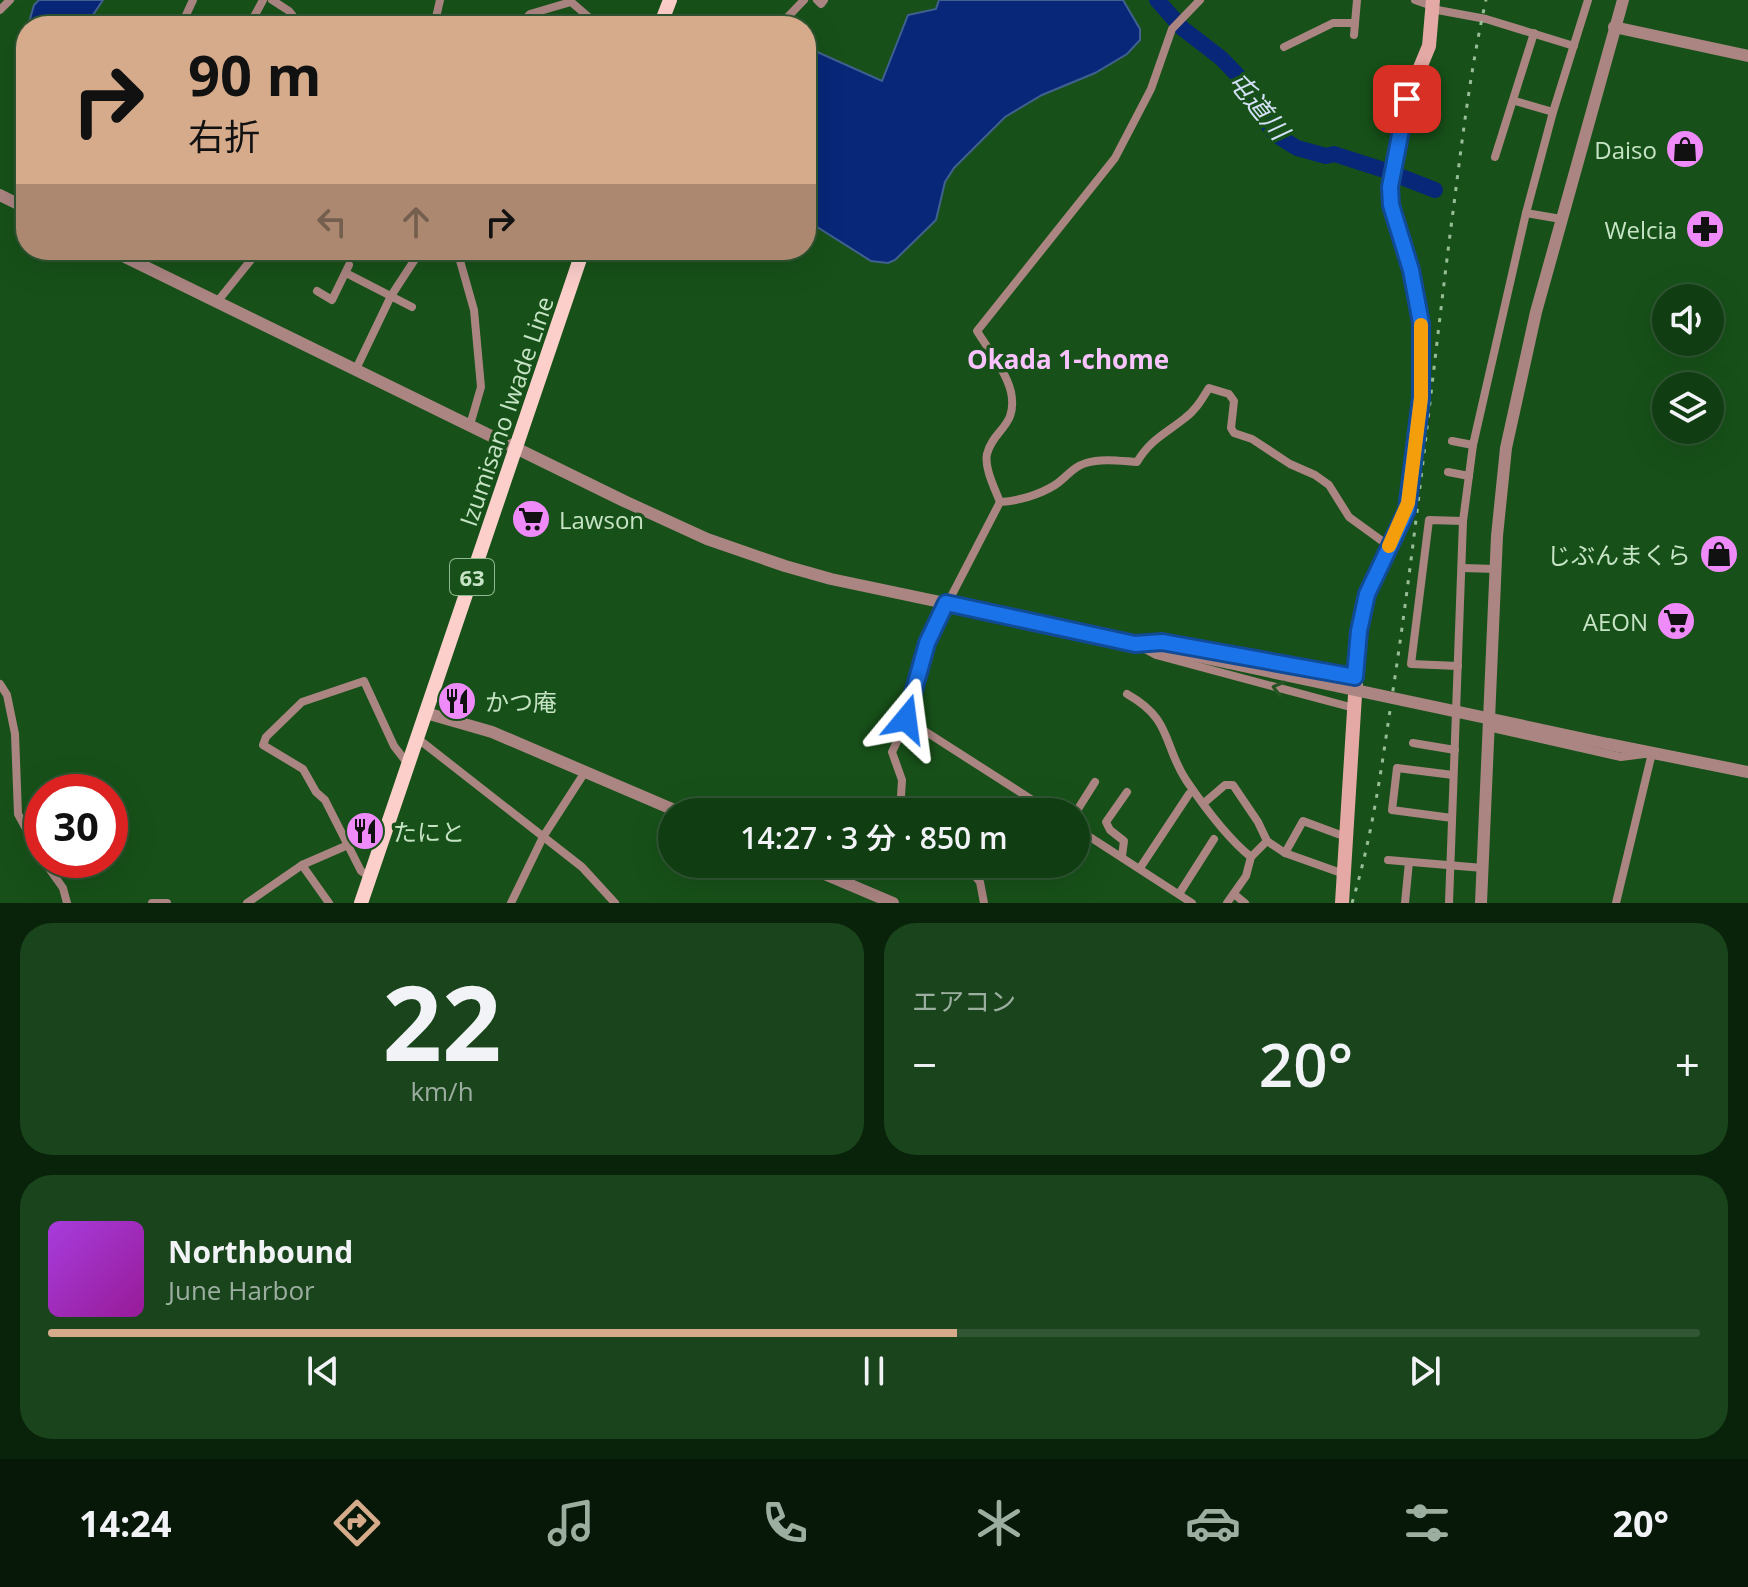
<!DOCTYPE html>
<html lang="ja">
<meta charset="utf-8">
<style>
body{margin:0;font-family:"Open Sans","Noto Sans JP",sans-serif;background:#1a441c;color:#f1f3f6;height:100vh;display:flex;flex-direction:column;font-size:30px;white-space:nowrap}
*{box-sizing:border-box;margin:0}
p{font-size:26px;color:#9caea0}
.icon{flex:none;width:44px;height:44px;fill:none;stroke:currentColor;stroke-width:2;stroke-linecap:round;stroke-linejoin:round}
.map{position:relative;height:903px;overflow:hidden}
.sheet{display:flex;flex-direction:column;gap:20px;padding:20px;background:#09220a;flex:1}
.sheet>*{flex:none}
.guide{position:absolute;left:16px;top:16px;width:800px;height:244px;border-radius:32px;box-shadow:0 8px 32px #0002,0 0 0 2px #305633;background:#d6ab8b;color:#111;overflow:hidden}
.buttons{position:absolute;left:1652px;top:284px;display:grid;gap:16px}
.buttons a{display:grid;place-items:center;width:72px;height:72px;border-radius:50%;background:#113d13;box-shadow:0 8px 32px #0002,0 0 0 2px #305633;font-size:40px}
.speed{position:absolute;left:24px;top:774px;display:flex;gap:16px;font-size:40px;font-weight:700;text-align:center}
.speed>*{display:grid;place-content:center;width:104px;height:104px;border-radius:50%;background:#113d13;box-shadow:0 8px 32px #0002,0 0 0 2px #305633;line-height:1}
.speed .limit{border:12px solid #d22;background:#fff;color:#111}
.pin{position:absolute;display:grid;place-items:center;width:68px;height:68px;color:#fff;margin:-34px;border-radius:16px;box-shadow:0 4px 12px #0006}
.me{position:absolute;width:88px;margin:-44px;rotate:16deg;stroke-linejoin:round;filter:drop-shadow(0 0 6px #0008)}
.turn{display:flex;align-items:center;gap:28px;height:168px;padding:0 40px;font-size:36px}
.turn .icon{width:104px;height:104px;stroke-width:2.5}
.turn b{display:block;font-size:56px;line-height:68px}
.lanes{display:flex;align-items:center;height:76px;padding:0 40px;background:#0003;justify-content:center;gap:40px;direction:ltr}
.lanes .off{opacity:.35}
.big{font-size:60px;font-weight:600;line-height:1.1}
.sheet .widget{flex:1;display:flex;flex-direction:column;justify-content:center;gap:12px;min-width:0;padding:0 28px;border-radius:32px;background:#1a441c}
.sheet .dial{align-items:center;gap:0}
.dial b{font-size:104px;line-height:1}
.song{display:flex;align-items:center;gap:24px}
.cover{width:96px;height:96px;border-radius:12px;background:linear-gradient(135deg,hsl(280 70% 55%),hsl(300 70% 35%))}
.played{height:8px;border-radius:4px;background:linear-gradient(90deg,#d6ab8b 55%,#305633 55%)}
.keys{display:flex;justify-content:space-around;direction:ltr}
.heat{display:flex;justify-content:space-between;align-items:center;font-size:44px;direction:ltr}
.sheet .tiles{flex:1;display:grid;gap:20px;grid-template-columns:1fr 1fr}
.widget:last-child{grid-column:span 2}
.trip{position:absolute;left:658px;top:798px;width:432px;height:80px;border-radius:40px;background:#113d13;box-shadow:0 8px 32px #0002,0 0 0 2px #305633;font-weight:600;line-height:80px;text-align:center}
.tabs{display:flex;height:128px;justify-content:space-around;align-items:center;background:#071808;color:#9caea0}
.tabs .icon{width:56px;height:56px}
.tabs .current{color:#d6ab8b}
.tabs b{font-size:36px;color:#f1f3f6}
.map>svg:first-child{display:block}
</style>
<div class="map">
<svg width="1748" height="903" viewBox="0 0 1748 903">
<rect width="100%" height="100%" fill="#175119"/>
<g fill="#082779" stroke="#416090" stroke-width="2">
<path d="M39,0H103L93,15L89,26H28L34,5Z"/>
<path d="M939,0H1123L1140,29V40L1127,54L1095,73L1042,95L1005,117L954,168L945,182L936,220L895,260L888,263L871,261L806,220V60L815,51L882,81L908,15L936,9Z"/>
</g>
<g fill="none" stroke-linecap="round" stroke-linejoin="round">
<g stroke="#082779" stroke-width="16">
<path d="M1157,0L1182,28L1221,58L1248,86L1250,99L1276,135L1297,148L1326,156L1334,154L1384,170"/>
<path d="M1399,176L1435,190"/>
</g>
<g stroke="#ab8582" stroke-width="8">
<path d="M272,0L289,11L301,26"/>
<path d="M817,0L821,4L824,0"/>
<path d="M1415,0L1432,6"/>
<path d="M570,1L599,26"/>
<path d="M1432,9L1486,19L1574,46"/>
<path d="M0,10L10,0"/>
<path d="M132,26L137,21L142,26"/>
<path d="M181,26L193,0"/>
<path d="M249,26L263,0"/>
<path d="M434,26L440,0"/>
<path d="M528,26L527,17L530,14L571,2"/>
<path d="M779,26L804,0"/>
<path d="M1354,35L1357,0"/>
<path d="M1284,47L1333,23H1355"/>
<path d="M1515,101L1553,112"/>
<path d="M1495,157L1534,33"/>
<path d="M1526,213L1561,219"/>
<path d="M457,250L474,310L481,387L470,425"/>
<path d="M346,273L412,307"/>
<path d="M317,291L332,300L349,265"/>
<path d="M217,302L259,250"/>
<path d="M356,369L391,296L421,250"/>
<path d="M1452,441L1473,445"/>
<path d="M1448,472L1469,476"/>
<path d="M1000,502C995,489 984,468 987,454C993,429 1018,427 1011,392C1006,371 988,349 977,331L1115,158L1151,89L1172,29L1200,0"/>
<path d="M1463,568L1496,569"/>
<path d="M1152,643L1162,642L1355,677"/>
<path d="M1143,648L1156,655L1354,708"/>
<path d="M1458,666L1411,664L1429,520L1463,521"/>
<path d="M0,684L7,695L15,734L18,814L42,858"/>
<path d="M1127,694C1173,720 1162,743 1186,780C1203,805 1227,838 1251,857"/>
<path d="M906,719L1051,812"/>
<path d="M1488,727L1621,757L1652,753L1616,903"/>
<path d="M417,738L582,867L615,903"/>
<path d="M1413,743L1455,750"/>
<path d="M1204,803L1225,785H1233L1258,822L1267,841L1285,853L1344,874"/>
<path d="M900,812L902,780L892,752L903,729L927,643L1000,502C1018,501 1039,495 1055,485C1066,478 1072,467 1086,463C1102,458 1121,461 1137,462C1151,439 1165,434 1185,418C1196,410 1202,399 1209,388L1229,394L1234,401L1231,428L1234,433L1252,439L1290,464L1315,475L1329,485L1349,517L1389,546"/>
<path d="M1076,812L1095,782"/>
<path d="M1452,818L1392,810L1397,768L1453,775"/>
<path d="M1076,828L1192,903"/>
<path d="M1285,853L1303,821L1346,837"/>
<path d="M1122,856L1124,841L1110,830L1106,822L1127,792"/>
<path d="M43,860L63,888L67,903"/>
<path d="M1388,860L1483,868"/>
<path d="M965,864L980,882L984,903"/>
<path d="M302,865L329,903"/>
<path d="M1140,868L1189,794"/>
<path d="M370,877L361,871L325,800L316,792L303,769L263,745L266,737L302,702L364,681L394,746L408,764"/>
<path d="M849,884L851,880L845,868L854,864"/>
<path d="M1179,894L1214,839"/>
<path d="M1234,894L1245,903"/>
<path d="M152,903H167"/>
<path d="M247,903L302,865L348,845"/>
<path d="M511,903L543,837L585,772"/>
<path d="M1227,903L1246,876L1251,857L1267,841"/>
<path d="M1405,903L1409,862"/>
<path d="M1449,903L1463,521L1473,445L1526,213L1553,112L1588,0"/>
</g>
<g stroke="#ab8582" stroke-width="12">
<path d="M1614,27L1748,56"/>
<path d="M0,195L26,208"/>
<path d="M111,250L624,501L707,539L785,566L831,579L1229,663"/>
<path d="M426,713L492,732L679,812"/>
<path d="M1608,744L1748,772"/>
<path d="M801,864L893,903"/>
<path d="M1481,903L1497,536L1506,448L1536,312L1623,0"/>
</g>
<path stroke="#e5a9a5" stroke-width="14" d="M1342,903L1359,631L1367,594L1407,510L1421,398V323L1411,270L1391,205L1390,187L1407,99L1429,46L1433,0"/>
<g stroke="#fdcfcb" stroke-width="14">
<path d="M660,26L670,0"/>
<path d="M361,903L583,250"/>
</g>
<path stroke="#98bd97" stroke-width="3" stroke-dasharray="4 8" stroke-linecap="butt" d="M1352,903C1375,827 1383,755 1395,677C1417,528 1432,377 1451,227C1461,151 1469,75 1486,0"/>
<path stroke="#ab8582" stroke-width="12" d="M1229,663L1608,744"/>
</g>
<defs><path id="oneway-chevron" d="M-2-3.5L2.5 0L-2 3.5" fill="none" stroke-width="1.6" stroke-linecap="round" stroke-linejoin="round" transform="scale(2)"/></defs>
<use stroke="#265624" href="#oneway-chevron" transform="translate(1278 688) rotate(-165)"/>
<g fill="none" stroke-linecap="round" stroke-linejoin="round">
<g stroke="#114b97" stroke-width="20">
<path id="route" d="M906,719L927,643L946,603L1135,644L1162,642L1355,677L1359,631L1367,594L1407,510L1421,398V323L1411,270L1391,205L1390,187L1407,99"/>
</g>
<use href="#route" stroke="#1a73e8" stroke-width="14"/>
<path stroke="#f59e0b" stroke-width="14" d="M1389,546L1408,503L1421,398V325"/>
</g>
<defs>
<g id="shop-disc" transform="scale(2)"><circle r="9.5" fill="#ee8bf8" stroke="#175119"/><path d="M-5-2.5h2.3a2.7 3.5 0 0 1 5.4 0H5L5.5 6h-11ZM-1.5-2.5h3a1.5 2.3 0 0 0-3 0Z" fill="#111"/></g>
<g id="pharmacy-disc" transform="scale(2)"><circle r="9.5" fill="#ee8bf8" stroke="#175119"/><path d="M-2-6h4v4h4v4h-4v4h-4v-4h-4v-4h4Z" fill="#111"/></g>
<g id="supermarket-disc" transform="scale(2)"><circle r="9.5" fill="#ee8bf8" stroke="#175119"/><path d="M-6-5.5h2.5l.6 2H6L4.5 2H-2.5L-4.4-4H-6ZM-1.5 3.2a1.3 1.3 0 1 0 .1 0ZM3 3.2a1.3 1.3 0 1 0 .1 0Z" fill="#111"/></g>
<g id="restaurant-disc" transform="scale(2)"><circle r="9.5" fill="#ee8bf8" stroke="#175119"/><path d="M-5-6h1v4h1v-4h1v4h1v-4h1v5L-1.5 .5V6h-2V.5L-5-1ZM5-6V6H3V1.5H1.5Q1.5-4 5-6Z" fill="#111"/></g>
</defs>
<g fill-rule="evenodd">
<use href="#shop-disc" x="1685" y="149"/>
<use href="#pharmacy-disc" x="1705" y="229"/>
<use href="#supermarket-disc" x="531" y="519"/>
<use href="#shop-disc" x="1719" y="554"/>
<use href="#supermarket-disc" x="1676" y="621"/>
<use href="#restaurant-disc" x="457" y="701"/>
<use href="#restaurant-disc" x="365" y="831"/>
</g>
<g text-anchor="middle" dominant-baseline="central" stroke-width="7" stroke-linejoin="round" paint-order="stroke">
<rect fill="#175119" stroke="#92b891" stroke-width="2" x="450" y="559" width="44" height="36" rx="6"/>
<g font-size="22" font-weight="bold" fill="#c6e4c5">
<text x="472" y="577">63</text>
</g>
<g font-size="24" fill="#c6e4c5" stroke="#175119" text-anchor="end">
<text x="1657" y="149">Daiso</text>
<text x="1677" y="229">Welcia</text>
<text x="559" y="519" text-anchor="start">Lawson</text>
<text x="1691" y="554">じぶんまくら</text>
<text x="1648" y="621">AEON</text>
<text x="485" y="701" text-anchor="start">かつ庵</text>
<text x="393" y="831" text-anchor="start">たにと</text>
</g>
<g font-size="24" fill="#c6e4c5" stroke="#175119">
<text transform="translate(506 411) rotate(-71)">Izumisano Iwade Line</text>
</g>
<g font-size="26" font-style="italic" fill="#d4e0f7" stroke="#175119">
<text transform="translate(1259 105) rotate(51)">屯道川</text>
</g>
<g font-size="26" font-weight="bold" fill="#fac3ff" stroke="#175119">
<text x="1068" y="359">Okada 1-chome</text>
</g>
</g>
</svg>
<div class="buttons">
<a><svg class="icon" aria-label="sound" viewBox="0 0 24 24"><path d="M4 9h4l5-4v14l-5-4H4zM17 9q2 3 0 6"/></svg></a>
<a><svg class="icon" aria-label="layers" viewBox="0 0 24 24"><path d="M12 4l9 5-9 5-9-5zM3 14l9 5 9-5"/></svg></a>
</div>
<div class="speed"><div class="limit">30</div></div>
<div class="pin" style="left:1407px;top:99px;background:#d93025"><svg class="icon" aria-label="arrive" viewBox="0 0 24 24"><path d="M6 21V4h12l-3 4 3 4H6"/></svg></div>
<svg class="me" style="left:906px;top:719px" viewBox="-20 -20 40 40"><path d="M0-17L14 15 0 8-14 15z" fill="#1a73e8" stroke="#fff" stroke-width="4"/></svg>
<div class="trip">14:27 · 3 分 · 850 m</div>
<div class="guide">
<div class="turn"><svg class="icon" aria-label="right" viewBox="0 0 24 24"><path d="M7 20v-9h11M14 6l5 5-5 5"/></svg><div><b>90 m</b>右折</div></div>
<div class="lanes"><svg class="icon off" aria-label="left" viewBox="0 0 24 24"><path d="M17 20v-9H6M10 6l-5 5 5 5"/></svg><svg class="icon off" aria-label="ahead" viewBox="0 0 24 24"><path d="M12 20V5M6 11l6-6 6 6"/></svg><svg class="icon" aria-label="right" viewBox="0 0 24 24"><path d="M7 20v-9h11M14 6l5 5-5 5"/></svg></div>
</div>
</div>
<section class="sheet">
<div class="tiles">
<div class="widget dial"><b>22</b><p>km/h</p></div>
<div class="widget"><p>エアコン</p>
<div class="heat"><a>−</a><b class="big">20°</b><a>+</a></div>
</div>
<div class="widget">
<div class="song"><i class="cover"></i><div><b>Northbound</b><p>June Harbor</p></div></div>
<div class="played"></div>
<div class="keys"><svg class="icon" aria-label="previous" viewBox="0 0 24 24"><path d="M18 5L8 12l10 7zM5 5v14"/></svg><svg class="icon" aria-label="pause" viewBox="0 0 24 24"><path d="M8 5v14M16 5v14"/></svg><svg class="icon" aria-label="next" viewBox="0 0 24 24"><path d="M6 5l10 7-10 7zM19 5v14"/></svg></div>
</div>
</div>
</section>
<nav class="tabs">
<b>14:24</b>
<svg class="icon current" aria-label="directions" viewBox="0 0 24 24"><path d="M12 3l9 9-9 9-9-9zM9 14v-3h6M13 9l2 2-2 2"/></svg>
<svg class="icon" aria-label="music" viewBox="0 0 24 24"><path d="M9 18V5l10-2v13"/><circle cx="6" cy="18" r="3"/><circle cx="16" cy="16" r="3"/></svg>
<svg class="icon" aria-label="phone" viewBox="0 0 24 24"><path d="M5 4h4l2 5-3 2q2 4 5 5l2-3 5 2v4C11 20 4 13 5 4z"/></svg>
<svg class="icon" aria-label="climate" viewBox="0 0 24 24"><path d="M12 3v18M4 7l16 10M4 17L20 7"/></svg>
<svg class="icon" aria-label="car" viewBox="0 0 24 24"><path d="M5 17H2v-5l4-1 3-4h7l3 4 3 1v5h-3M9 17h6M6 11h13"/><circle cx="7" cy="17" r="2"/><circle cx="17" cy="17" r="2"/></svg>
<svg class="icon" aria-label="filters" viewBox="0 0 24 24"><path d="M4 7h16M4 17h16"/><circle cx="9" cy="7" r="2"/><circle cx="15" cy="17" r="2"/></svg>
<b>20°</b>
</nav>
